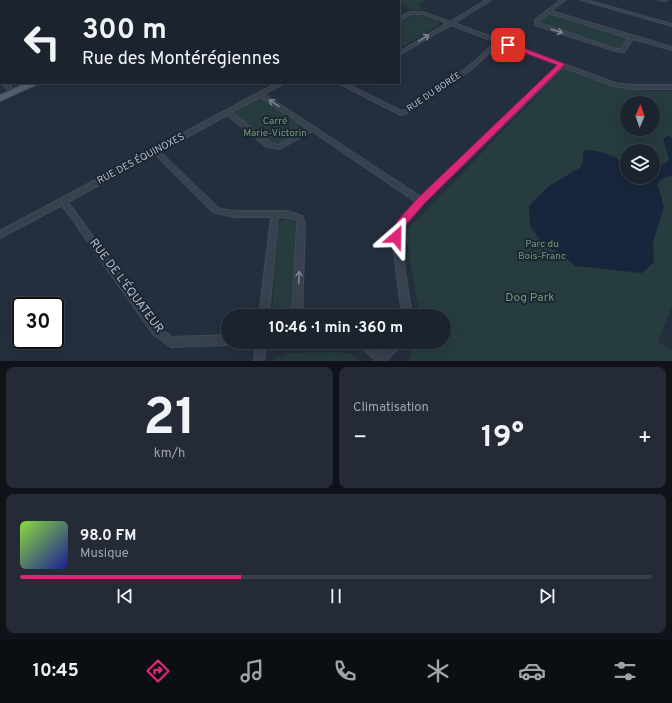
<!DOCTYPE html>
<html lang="fr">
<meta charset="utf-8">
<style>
body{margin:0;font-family:Overpass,sans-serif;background:#242b36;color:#f1f3f6;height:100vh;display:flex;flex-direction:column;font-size:15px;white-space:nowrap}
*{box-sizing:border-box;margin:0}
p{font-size:13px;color:#a0a4aa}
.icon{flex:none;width:22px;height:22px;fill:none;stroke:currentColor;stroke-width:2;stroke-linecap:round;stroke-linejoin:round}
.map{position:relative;height:361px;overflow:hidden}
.panel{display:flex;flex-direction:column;gap:6px;padding:6px;background:#0f1319;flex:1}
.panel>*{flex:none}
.top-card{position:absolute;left:0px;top:0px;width:400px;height:84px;box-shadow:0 4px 16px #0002,0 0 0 1px #39404a;background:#1b232e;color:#f1f3f6;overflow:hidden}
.needle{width:26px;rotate:2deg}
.buttons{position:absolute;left:620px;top:96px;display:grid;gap:8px}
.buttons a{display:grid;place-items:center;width:40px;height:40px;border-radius:50%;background:#1b232e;box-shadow:0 4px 16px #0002,0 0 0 1px #39404a;font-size:20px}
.speed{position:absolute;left:12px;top:297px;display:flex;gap:8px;font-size:20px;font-weight:700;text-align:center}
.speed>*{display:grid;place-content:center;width:52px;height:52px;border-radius:50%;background:#1b232e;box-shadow:0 4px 16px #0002,0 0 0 1px #39404a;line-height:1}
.speed .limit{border:2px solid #111;border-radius:6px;background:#fff;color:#111}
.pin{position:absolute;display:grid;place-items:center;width:34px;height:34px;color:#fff;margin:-17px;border-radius:8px;box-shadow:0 2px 6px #0006}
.me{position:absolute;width:44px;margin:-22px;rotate:25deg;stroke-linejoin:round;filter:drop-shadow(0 0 3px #0008)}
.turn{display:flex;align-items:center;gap:14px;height:84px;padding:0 16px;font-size:18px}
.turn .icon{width:52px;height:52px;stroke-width:2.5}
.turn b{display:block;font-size:28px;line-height:34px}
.big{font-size:30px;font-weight:700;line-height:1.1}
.panel .card{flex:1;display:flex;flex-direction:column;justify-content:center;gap:6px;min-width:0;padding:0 14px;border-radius:8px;background:#242b36}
.panel .dial{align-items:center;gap:0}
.dial b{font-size:52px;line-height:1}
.song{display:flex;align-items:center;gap:12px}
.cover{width:48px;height:48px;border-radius:6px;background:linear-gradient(135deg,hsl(90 70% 55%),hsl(240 70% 35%))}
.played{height:4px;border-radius:2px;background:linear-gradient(90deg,#db2777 35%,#39404a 35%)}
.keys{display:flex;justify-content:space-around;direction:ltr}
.heat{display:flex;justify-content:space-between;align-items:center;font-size:22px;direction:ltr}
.panel .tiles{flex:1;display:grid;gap:6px;grid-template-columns:1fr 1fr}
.card:last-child{grid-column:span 2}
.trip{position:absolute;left:221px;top:309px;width:230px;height:40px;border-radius:20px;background:#1b232e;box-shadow:0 4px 16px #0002,0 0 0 1px #39404a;font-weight:700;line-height:40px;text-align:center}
.tabs{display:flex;height:64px;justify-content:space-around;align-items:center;background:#0b0e12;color:#a0a4aa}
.tabs .icon{width:28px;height:28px}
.tabs .active{color:#db2777}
.tabs b{font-size:18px;color:#f1f3f6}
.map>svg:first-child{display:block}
</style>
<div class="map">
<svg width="672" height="361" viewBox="0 0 672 361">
<rect width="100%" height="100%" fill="#242f3e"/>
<g fill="#263c3f" fill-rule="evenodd">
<path d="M392,0H426L419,4L422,10H409L407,6L399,3V1Z"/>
<path d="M549,12L632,37L622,51L615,50L537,24V21Z"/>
<path d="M417,14L437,21L440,24L399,49V23Z"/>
<path d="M564,68C604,82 628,93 672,91V305L658,342L672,351V361H409L410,354L418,342H444V316H420L405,232ZM627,103H653V129H627ZM627,151H653V177H627Z"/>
<path d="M260,94L311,129L279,147L269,145L227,112Z"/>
<path d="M292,219L296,224L293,316H272L278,224L280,221Z"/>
<path d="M338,352L351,354L361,361H273L277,356L278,358L287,353Z"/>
</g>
<path fill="#17263c" d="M668,136L672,137V176L665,177L657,183L664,207L653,242L654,262L642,273L575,266L563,255L543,244L530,226L529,206L548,187L581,167L583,161V151C597,147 614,158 627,163V177H653V165L666,163L669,159L663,139Z"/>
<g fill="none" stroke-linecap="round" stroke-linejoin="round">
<g stroke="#414a57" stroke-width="2">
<g id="street">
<path d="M486,0H491L454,23L615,83L633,85H672V89H633L614,86L563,67L424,203L404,226L400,237L412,316H402L392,237L398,222L416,202L312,131L279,149L267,147L227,115L160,152L218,208L233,211H287L302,216L305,223L302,316H292L297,223L296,220L290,218L278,217L269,316H259L271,217H233L213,212L155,154L68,202L159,328L172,337L228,335V342H232L231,343L228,345L171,347L153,334L62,205L0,238V231L277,83H284L264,94L421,197L559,65L500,43L472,69L409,112L401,115L338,83H345L401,111L405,110L468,67L496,42L451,25L399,55V52L447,23L423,14H412L399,21V18L410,12H423L450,22ZM260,97L307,128L278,145L271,143L231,112Z"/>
<path d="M561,0H565L551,11L672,47V50L633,39L624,52L615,51L535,25V20ZM549,13L629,38L621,49H616L539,23V21Z"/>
<path d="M581,0H587L672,24V26Z"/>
<path d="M659,0H667L665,1Z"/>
<path d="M0,74L1,75V80L0,79Z"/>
<path d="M2,83H8L16,93L15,94H11Z"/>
<path d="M256,342H266L264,361H254Z"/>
<path d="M357,342H369L381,352L391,342H403L401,345L387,360L388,361H376L359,345Z"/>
</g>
</g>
<g stroke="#414a57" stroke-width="2">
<path id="primary" d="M27,83H40L0,101V95Z"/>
</g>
<use href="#street" fill="#38414e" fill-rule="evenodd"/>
<use href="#primary" fill="#56606e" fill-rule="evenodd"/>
</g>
<defs><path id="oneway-shaft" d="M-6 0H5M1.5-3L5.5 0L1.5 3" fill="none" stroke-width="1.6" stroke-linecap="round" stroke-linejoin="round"/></defs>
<g stroke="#7c8592">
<use href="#oneway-shaft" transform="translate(557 31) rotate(18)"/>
<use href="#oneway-shaft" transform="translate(424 38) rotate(-32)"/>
<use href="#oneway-shaft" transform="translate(274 103) rotate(-146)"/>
<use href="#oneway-shaft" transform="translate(299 277) rotate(-88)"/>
</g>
<path fill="#db2777" stroke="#8e194d" d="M506,43H510L565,64L424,204L405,226L400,240H393L391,237L397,221L417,199L557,65L506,46Z"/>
<g text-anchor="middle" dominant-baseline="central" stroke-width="4" stroke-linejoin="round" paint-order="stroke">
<g font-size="9" fill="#b4bcc9" stroke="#1d2633">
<text transform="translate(434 92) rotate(-34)">RUE DU BORÉE</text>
</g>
<g font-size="10" fill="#6b9a76" stroke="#1d2633">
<text x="275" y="121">Carré<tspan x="275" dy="12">Marie-Victorin</tspan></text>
<text x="542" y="244">Parc du<tspan x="542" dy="12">Bois-Franc</tspan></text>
</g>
<g font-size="10" fill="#b4bcc9" stroke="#1d2633">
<text transform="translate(141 159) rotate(-28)">RUE DES ÉQUINOXES</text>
</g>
<g font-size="12" fill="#b4bcc9" stroke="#1d2633">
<text transform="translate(126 286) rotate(53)">RUE DE L'ÉQUATEUR</text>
</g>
<g font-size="12" fill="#6b9a76" stroke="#1d2633">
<text x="530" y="298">Dog Park</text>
</g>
</g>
</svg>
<div class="buttons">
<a><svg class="needle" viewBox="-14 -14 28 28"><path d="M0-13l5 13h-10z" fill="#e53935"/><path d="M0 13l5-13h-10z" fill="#a0a4aa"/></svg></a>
<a><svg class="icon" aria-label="layers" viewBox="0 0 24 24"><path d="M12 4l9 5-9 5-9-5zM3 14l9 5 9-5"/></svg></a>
</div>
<div class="speed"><div class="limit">30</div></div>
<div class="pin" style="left:508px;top:45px;background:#d93025"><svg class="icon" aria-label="arrive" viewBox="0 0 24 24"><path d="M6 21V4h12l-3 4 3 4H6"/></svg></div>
<svg class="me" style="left:396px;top:237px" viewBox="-20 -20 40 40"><path d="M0-17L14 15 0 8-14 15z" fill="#db2777" stroke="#fff" stroke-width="4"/></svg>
<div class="trip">10:46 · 1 min · 360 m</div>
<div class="top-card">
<div class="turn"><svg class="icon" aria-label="left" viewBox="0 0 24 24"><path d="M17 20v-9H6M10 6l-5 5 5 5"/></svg><div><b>300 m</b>Rue des Montérégiennes</div></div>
</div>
</div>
<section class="panel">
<div class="tiles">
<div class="card dial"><b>21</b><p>km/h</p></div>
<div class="card"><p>Climatisation</p>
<div class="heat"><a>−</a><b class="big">19°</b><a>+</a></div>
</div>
<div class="card">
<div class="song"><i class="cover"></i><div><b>98.0 FM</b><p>Musique</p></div></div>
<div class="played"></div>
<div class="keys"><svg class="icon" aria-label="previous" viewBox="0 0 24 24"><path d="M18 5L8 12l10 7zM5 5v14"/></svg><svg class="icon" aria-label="pause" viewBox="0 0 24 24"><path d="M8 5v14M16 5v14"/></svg><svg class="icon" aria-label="next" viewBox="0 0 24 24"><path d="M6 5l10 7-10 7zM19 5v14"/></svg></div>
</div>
</div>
</section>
<nav class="tabs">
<b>10:45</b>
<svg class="icon active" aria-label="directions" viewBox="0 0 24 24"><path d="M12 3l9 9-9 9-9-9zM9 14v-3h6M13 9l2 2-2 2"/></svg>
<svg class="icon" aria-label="music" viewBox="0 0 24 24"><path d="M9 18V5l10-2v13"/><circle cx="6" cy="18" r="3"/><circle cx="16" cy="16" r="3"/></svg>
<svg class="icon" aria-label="phone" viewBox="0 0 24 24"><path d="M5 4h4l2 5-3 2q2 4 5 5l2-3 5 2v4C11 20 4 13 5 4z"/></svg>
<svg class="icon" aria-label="climate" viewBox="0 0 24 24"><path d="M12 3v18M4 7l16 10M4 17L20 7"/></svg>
<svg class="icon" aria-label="car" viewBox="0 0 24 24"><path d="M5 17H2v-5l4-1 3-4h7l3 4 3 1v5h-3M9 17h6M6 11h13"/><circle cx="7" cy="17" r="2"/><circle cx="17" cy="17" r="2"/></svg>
<svg class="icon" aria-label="filters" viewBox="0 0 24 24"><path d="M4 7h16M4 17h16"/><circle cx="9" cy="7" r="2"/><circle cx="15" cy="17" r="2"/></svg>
</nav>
